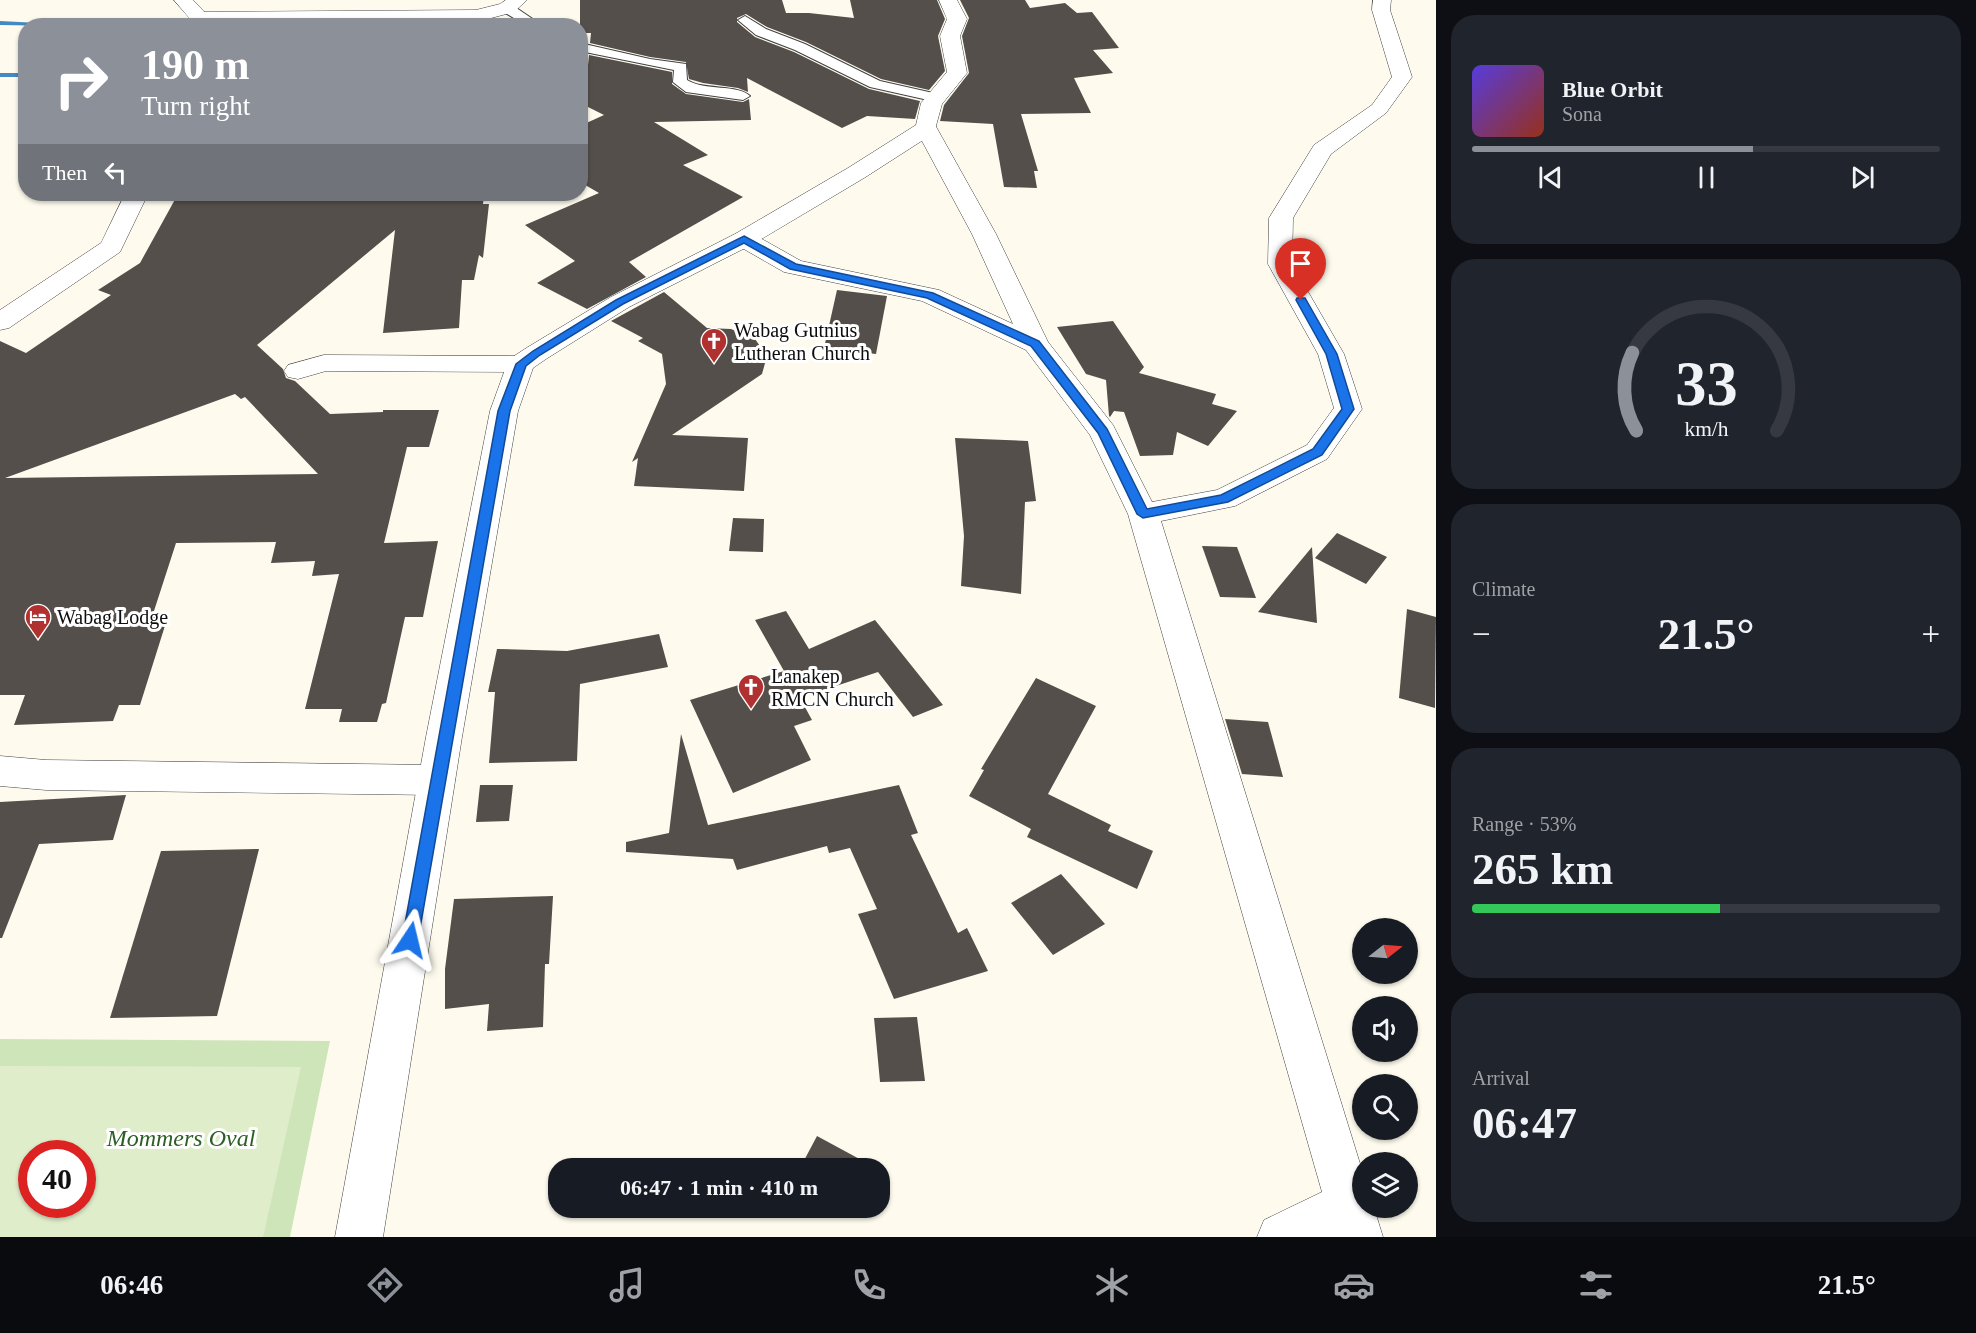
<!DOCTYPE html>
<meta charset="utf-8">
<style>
body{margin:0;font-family:Georgia,serif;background:#20242c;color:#f1f3f6;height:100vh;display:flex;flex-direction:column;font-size:22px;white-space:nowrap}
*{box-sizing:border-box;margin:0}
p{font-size:20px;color:#9ea1a6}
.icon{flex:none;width:33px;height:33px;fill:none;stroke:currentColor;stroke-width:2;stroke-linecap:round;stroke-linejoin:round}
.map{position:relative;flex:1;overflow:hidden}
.sheet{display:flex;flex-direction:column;gap:15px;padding:15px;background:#0d0f14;width:540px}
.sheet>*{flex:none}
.banner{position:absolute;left:18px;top:18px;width:570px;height:183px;border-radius:24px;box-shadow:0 2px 4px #0004;background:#8c9099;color:#fff;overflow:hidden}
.needle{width:39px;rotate:73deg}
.tools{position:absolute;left:1352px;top:918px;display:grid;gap:12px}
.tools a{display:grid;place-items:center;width:66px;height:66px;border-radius:50%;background:#171b24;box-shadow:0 2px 4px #0004;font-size:30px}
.speed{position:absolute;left:18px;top:1140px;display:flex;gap:12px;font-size:30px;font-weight:700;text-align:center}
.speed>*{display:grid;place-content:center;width:78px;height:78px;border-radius:50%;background:#171b24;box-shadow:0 2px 4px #0004;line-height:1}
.speed .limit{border:9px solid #d22;background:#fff;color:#111}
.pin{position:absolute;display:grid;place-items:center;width:51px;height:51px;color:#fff;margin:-62px -26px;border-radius:50% 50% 50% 0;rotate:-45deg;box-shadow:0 0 6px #0007}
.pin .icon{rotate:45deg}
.me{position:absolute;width:66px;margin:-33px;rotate:10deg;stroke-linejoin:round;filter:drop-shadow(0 0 4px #0008)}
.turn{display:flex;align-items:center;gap:21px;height:126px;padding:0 24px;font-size:27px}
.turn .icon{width:78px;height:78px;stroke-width:2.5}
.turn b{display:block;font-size:42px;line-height:51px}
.then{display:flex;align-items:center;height:57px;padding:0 24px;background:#0003;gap:12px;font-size:22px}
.big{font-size:45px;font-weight:600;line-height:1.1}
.sheet .card{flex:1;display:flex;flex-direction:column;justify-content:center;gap:9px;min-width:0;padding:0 21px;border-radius:24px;background:#20242c}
.sheet .dial{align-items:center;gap:0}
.dial svg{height:156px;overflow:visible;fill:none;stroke:#363941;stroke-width:7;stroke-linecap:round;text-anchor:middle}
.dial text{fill:#f1f3f6;stroke:none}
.song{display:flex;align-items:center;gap:18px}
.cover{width:72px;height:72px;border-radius:9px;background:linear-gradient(135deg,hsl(250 70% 55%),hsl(10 70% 35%))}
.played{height:6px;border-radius:3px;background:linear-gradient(90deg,#8c9099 60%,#363941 60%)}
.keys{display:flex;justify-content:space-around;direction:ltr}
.heat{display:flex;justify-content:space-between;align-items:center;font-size:33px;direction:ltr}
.charge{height:9px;border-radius:4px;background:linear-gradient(90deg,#34c759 53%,#363941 0)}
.trip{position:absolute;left:548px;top:1158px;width:342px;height:60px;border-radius:24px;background:#171b24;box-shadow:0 2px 4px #0004;font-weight:600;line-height:60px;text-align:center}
.dock{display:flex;height:96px;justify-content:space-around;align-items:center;background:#090b0e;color:#9ea1a6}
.dock .icon{width:42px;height:42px}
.dock .current{color:#8c9099}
.dock b{font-size:27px;color:#f1f3f6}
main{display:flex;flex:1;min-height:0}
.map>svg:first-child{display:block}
</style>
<main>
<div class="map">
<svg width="1436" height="1237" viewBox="0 0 1436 1237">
<rect width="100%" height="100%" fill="#fefbee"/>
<path fill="#cee5ba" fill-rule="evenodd" d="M0,1039L330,1041L290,1237H0ZM32,1154H82V1204H32Z"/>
<path fill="#e0edcb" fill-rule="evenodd" d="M0,1066L301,1067L263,1237H0ZM32,1154H82V1204H32Z"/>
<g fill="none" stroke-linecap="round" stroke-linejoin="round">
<g fill="#4489c2" fill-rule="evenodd">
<path d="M0,21L58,24L61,26L0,25Z"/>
<rect x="0" y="73" width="26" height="4"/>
</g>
</g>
<g fill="#544f4a" fill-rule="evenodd">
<path d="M580,0H782L786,13H809L854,18L850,0H937L945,19L938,36L945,71L929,90L881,79L806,42L767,27L746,14L737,18V22L755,37L794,52L869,89L920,101L915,119L867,116L842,128L747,78L748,92L738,88L703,83L689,79L686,62L650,57L590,43L591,33H580Z"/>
<path d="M960,0H1025L1030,8L1065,3L1077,13L1092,12L1119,48L1093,50L1113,73L1074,78L1091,113L1021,114L1038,171H1034L1037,188L1004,187L993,124L940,121L944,105L969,73L962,36L969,18Z"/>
<path d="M589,55L672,72V84L686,94L743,102L749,99L751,120L654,122L708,155L683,165L743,197L629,262L646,277L587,309L537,283L575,261L525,225L599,193L580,182L582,125L604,115L584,105Z"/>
<path d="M178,194L427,196L428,194H473L484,195L483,204H489L483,258L479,255L474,280H462L459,328L383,333L395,230L257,345L283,369L286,378L295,381L330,414L383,412V410H439L429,447H407L384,543L438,541L423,617H405L386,703L382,704L377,722H339L342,709H305L339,574L312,576L315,561L271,563L276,542L176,543L153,614L169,613L140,705H119L113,721L14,725L25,695H0V341L26,353L111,295L98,290L140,263ZM235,394L241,399L245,397L318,474L5,478Z"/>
<path d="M837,290L887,296L876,354L824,348Z"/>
<path d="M664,292L707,328L731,329L755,339L767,356L762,374L672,435L748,438L744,491L634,486L638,458L632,462L666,384L662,354L638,341L643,338L611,321Z"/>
<path d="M1113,321L1144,367L1139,373L1216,394L1212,404L1237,411L1208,446L1177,432L1173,455L1140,456L1124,412L1114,411L1110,417L1109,416L1106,380L1086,374L1057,327Z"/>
<path d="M955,438L1028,441L1036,501L1025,502L1021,594L961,586L964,536Z"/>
<path d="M733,518L764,519L763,552L729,551Z"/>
<path d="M1337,533L1387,557L1366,584L1315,558Z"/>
<path d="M1202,546L1237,547L1256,598L1220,597Z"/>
<path d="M1312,547L1317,623L1258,612Z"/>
<path d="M1407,609L1436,617L1435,708L1399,698Z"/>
<path d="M786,611L809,649L875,620L943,705L913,717L878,672L800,698L812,720L794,726L811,760L733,793L690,700L784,671L755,620Z"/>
<path d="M659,634L668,667L580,684L577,761L489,763L495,692H488L497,649L567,651Z"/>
<path d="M1036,678L1096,706L1048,794L1111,825L1108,831L1153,851L1137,889L1027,837L1031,829L969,796L984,770L981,769Z"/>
<path d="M1225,719L1268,722L1283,777L1242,774Z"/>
<path d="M681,734L708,825L899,785L918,833L911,835L958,933L967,928L988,971L894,999L858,914L877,909L850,848L829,853L827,846L737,870L733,859L626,852V842L669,833Z"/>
<path d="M480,785H513L509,821L476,822Z"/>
<path d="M126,795L113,840L39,844L2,938H0V802Z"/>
<path d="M259,849L217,1016L110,1018L161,851Z"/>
<path d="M1061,874L1105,924L1053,955L1011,903Z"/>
<path d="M553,896L549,964H545L543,1027L487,1031L489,1004L445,1009V969L454,899Z"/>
<path d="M917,1017L925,1081L880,1082L874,1018Z"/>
<path d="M817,1136L865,1162L862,1168H800Z"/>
</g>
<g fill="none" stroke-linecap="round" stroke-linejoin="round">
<g stroke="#404040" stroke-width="2">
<g id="service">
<path d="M507,4L512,5L543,26H527L502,11L501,8L502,5Z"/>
<path d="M745,16L766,29L805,44L880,81L942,95L944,98L937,102L870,87L795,50L756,35L738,20Z"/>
<path d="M580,43L650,59L686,64L687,80C704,91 738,84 750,96L743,100L686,92L673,82L674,70L580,51Z"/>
</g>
</g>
<g stroke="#404040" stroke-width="1">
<g id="minor">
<path d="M506,0H527L514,12L476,22L200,24L193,22L190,18L193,14L200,12L476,10L500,4Z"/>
<path d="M1373,0H1391L1390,10L1412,77L1386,113L1331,154L1293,218L1292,264L1344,354L1362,409L1327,459L1235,506L1161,521L1362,1170V1208H1374L1383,1237H1257L1264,1220L1322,1192L1128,514L1090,435L1026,350L922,301L784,272L735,244L732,239L735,234L744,232L753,234L801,261L939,290L1013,324L972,234L915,128L918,123L926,122L934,123L996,234L1048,342L1113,425L1152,502L1217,490L1307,445L1334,408L1318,354L1268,264L1269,218L1314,145L1372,105L1392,77L1372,10Z"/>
<path d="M324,355L521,356L531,358L535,364L531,370L521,372L326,371L298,379L288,377L284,371L288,365Z"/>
<path d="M0,756L46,760L437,765L450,769L455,780L450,791L437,795L46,790L0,786Z"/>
</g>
</g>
<g stroke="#404040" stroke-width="1">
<g id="tertiary">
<path d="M174,0H193L210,18V26H190V19Z"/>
<path d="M939,0H957L967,19L960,36L967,73L942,104L934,133L864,178L753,244L629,307L546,359L533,368L518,411L462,737L383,1237H335L426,737L490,411L507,364L511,358L528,347L611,297L735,234L848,168L916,125L921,103L947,72L940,36L947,19Z"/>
<path d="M125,194H148L120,252L9,328L0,330V310L101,243Z"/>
</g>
</g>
<use href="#service" fill="#fff" fill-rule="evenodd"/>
<use href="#minor" fill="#fff" fill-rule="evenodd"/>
<use href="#tertiary" fill="#fff" fill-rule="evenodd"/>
</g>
<path fill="#1a73e8" stroke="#114b97" stroke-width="1.5" d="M744,236L796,264L933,293L1039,341L1107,429L1147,509L1221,495L1313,449L1342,409L1326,354L1296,300L1297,298H1305L1337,354L1354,409L1322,455L1228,502L1143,518L1137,514L1098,433L1031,346L927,298L790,269L744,243L623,304L540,355L526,366L510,411L418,940L416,945L410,947L404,945L402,940L498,411L516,364L533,351L616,300Z"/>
<defs>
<g id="church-pin" transform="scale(1.35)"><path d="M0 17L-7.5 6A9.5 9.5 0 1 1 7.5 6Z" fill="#b13130" stroke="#fff"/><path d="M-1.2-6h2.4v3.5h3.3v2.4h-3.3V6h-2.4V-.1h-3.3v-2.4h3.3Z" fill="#fff"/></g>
<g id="hotel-pin" transform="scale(1.35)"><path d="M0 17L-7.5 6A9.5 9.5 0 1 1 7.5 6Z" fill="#b13130" stroke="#fff"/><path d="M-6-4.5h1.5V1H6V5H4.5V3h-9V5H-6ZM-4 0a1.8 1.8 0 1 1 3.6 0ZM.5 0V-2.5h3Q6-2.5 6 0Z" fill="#fff"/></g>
</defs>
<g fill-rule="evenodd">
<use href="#church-pin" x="714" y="341"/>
<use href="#hotel-pin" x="38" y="617"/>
<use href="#church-pin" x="751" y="687"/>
</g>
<g text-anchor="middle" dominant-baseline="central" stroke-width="6" stroke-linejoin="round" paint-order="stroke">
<g font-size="20" fill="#0d0d0d" stroke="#fff" text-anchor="start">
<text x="734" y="330">Wabag Gutnius<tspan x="734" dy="23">Lutheran Church</tspan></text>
<text x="57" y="617">Wabag Lodge</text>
<text x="771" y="676">Lanakep<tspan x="771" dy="23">RMCN Church</tspan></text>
</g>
<g font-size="24" font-style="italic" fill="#2c5f23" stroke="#fff">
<text x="181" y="1138">Mommers Oval</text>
</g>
</g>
</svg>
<div class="tools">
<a><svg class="needle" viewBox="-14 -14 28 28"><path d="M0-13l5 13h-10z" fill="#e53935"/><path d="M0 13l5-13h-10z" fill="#9ea1a6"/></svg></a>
<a><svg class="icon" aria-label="sound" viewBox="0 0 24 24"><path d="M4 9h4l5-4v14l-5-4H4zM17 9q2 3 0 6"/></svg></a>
<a><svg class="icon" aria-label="search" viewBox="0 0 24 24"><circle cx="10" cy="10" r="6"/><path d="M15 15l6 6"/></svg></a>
<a><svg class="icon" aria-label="layers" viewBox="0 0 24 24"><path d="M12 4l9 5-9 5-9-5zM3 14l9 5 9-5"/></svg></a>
</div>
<div class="speed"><div class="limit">40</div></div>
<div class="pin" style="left:1301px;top:300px;background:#d93025"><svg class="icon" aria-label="arrive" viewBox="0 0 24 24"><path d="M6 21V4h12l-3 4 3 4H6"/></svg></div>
<svg class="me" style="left:410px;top:940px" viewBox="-20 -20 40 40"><path d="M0-17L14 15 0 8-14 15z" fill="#1a73e8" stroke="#fff" stroke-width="4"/></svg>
<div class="trip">06:47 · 1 min · 410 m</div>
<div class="banner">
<div class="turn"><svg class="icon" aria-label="right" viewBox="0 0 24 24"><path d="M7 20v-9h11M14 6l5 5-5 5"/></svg><div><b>190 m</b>Turn right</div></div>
<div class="then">Then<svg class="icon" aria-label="left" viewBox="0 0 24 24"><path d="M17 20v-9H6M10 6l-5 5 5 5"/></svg></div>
</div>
</div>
<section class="sheet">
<div class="card">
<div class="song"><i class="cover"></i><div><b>Blue Orbit</b><p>Sona</p></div></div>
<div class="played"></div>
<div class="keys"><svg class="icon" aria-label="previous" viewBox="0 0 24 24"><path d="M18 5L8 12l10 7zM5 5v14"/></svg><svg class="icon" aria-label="pause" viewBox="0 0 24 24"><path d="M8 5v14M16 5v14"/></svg><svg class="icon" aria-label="next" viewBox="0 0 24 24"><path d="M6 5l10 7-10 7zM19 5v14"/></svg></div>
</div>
<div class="card dial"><svg viewBox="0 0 100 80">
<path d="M14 69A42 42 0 1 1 86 69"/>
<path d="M14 69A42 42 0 0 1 12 29" stroke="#8c9099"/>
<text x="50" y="56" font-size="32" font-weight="700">33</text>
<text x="50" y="72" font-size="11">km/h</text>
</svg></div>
<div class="card"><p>Climate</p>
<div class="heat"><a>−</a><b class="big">21.5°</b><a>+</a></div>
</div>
<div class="card"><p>Range · 53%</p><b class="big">265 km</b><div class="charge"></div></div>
<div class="card"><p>Arrival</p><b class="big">06:47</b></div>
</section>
</main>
<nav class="dock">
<b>06:46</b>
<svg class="icon current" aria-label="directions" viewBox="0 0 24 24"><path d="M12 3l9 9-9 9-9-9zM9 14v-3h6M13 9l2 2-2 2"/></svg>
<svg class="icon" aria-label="music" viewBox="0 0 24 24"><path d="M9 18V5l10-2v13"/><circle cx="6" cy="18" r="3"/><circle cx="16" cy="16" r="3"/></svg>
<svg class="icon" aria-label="phone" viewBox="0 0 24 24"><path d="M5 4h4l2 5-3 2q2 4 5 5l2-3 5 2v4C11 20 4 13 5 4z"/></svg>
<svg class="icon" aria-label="climate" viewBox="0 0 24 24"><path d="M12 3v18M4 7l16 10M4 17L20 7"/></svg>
<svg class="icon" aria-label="car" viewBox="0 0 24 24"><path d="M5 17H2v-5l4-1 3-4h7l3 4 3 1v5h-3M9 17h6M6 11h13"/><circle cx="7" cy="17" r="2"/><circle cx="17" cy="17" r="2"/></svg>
<svg class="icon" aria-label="filters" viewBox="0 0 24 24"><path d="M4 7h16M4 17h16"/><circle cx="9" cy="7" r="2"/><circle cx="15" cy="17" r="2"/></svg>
<b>21.5°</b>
</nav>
